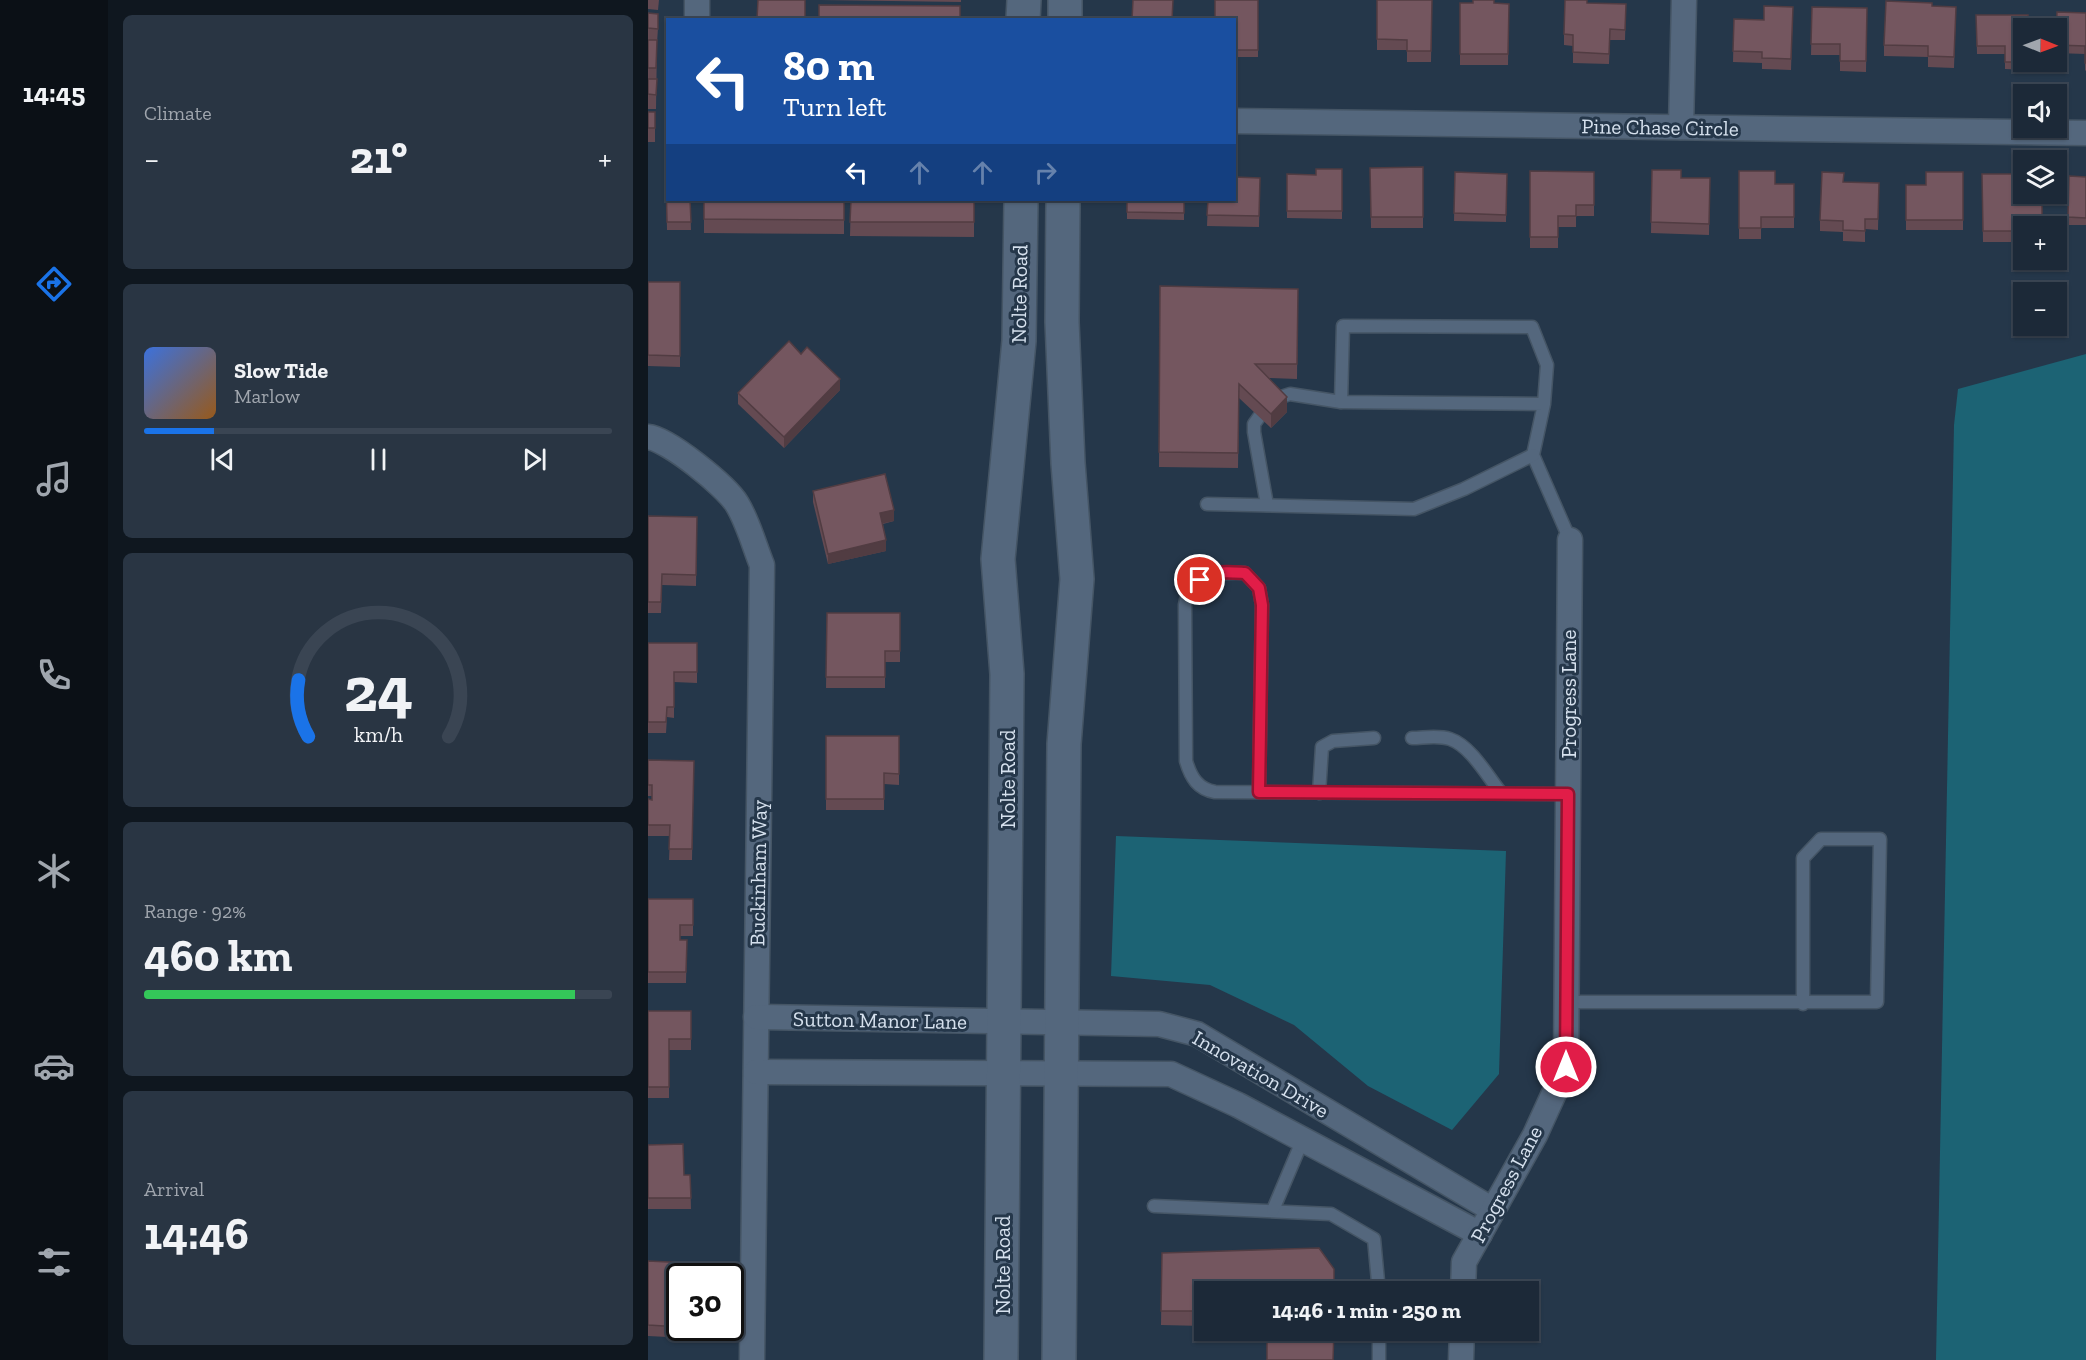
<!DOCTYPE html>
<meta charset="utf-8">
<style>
body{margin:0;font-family:"Zilla Slab",serif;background:#293543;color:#f1f3f6;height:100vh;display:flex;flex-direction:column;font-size:22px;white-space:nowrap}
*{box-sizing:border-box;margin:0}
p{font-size:20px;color:#a0a6ae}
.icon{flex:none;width:33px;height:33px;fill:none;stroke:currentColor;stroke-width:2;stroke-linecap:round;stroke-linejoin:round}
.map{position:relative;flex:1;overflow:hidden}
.details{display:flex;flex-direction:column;gap:15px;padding:15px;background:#0f171f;width:540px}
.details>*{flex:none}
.guide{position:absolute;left:18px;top:18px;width:570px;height:183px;border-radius:0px;box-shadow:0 2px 4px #0004,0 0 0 2px #3a4553;background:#1a4fa0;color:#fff;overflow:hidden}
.needle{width:39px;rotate:91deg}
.fabs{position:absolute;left:1365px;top:18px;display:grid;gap:12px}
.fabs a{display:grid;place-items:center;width:54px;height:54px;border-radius:0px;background:#1c2938;box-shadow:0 2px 4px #0004,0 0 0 2px #3a4553;font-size:30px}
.speed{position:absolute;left:18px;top:1263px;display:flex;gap:12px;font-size:30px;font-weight:700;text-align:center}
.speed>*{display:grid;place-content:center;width:78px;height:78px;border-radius:50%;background:#1c2938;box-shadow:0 2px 4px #0004,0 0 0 2px #3a4553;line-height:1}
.speed .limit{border:3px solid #111;border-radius:9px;background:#fff;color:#111}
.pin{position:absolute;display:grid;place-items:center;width:51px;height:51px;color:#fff;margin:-26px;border:3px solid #fff;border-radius:50%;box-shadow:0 2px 6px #0007}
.me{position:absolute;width:66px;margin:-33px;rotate:0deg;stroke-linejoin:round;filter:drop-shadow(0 0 4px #0008)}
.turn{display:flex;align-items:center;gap:21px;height:126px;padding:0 18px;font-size:27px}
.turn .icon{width:78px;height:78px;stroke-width:2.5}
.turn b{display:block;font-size:42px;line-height:51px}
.lanes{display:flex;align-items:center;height:57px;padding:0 18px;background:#0003;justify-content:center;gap:30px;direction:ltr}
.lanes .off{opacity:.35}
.big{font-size:45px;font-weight:700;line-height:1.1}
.details .tile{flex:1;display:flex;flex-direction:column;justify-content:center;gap:9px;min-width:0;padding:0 21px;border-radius:9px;background:#293543}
.details .dial{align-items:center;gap:0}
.dial svg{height:156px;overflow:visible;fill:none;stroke:#3a4553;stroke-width:7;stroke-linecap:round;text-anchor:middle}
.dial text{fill:#f1f3f6;stroke:none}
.song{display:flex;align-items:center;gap:18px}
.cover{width:72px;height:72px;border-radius:9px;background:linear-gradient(135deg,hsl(220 70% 55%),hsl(30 70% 35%))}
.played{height:6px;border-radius:3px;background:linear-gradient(90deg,#1a73e8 15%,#3a4553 15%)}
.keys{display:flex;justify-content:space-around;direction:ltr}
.heat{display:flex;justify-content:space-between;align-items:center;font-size:33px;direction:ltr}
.charge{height:9px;border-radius:4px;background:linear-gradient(90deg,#34c759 92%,#3a4553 0)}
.trip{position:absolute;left:546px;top:1281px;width:345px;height:60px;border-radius:0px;background:#1c2938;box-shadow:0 2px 4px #0004,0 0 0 2px #3a4553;font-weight:700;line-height:60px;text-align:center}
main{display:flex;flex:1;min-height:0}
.dock{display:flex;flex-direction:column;width:108px;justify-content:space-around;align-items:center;background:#0b1016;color:#a0a6ae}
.dock .icon{width:42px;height:42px}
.dock .selected{color:#1a73e8}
.dock b{font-size:27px;color:#f1f3f6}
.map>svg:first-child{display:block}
</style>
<main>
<nav class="dock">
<b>14:45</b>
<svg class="icon selected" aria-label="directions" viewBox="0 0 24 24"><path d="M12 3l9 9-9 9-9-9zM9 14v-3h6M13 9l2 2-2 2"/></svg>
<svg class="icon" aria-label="music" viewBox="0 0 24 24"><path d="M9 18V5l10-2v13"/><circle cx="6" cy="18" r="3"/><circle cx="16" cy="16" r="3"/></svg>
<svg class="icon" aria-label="phone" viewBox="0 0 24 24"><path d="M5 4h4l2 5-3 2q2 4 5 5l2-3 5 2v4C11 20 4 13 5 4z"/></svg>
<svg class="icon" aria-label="climate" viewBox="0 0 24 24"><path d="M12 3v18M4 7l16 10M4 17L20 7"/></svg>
<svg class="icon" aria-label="car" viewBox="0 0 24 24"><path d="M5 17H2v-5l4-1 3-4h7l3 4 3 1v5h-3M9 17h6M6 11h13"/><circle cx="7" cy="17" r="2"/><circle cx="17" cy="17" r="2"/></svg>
<svg class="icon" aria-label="filters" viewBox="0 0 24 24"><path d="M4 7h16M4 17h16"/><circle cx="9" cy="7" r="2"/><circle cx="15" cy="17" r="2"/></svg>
</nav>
<section class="details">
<div class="tile"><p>Climate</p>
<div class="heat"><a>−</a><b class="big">21°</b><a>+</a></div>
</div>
<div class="tile">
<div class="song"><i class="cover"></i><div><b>Slow Tide</b><p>Marlow</p></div></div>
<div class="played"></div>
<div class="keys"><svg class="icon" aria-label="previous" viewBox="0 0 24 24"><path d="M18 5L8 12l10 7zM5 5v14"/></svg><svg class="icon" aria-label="pause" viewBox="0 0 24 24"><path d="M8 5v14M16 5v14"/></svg><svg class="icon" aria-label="next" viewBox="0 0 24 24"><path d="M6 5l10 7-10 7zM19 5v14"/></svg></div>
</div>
<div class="tile dial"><svg viewBox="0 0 100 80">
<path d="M14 69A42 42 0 1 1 86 69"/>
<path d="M14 69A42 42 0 0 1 9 40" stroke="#1a73e8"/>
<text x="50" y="56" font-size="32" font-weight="700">24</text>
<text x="50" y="72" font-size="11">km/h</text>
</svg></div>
<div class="tile"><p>Range · 92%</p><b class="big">460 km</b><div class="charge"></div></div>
<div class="tile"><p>Arrival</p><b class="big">14:46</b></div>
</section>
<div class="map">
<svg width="1438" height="1360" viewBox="0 0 1438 1360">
<rect width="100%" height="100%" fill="#25374a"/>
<g fill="#1c6374">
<path d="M1438,354V1360H1288L1306,425L1310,389Z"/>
<path d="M468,836L858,851L851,1074L804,1130L720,1086L646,1025L562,985L463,976Z"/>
</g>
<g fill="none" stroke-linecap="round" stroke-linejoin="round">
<g stroke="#455565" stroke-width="15">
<g id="lane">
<path d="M627,399L642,394L693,402"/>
<path d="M896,404L693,402L695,326L884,327L899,365L896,404L885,455L922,540"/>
<path d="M611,417L606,424V432L619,505"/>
<path d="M559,504L766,509L816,489L885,455"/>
<path d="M764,738C776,738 790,735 802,739C823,746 840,777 853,793"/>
<path d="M611,792L614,605L611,588L597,573C571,572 542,573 537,605L538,761C543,778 550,789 567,792L920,794"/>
<path d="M671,793L674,747L685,741L726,738"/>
<path d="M918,1002H1229L1232,839H1173L1155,858V1004"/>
<path d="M506,1206L683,1214L726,1239L731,1292"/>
<path d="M625,1210L655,1139"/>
<path d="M731,1330V1360"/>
</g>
</g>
<g stroke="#455565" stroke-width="27">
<g id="street">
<path d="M49,20V0"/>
<path d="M586,121L1438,133"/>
<path d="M1033,127L1036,0"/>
<path d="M0,437C20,439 78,486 89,504C100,522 106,545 114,565L104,1360"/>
<path d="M108,1017L511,1024L549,1034L845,1210"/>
<path d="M108,1072L523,1074L590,1105L832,1234"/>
<path d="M815,1292L816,1262L887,1135L918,1067L922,540"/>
<path d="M813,1360L814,1330"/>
</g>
</g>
<g stroke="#455565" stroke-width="36">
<g id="secondary">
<path d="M375,20L376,0"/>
<path d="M417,20V0"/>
<path d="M353,1360L359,674L350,559L371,341L373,200"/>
<path d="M411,1360L416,744L429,579L420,463L414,322L415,200"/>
</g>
</g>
<use href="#lane" stroke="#54677d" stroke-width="12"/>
<use href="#street" stroke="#54677d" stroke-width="24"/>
<use href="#secondary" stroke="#54677d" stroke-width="33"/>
</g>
<g fill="#644a52">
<path d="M0,0H11L10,10L0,9Z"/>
<path d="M172,0H313V2Z"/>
<path d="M610,0V57H586V20Z"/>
<path d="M729,0H784L783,62H759V50H729Z"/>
<path d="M812,3L861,4L860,65H812Z"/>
<path d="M939,3L978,4L977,40H962L961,64L925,63V46L916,45V34Z"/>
<path d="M1284,6L1308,7L1306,68L1280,67V57L1236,56V45Z"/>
<path d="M1145,7L1143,70L1114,69V63L1085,62L1086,19L1116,20Z"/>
<path d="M1164,7L1219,8L1218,72L1192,71V55H1163Z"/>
<path d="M0,13L10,28L9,43L8,109H0Z"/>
<path d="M1438,13V71L1437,70V54L1408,53V29Z"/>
<path d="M1328,15L1380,62V70L1357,69V54H1329Z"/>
<rect x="0" y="112" width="7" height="30"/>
<path d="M775,167V228H723L722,168Z"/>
<path d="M694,169V219L639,218V174L668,175Z"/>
<path d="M1004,170L1033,178H1062L1061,235L1003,233Z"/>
<path d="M882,171L946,172V216H928V227H910V248H882Z"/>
<path d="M1091,171L1127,184H1146V228H1113V239H1091Z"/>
<path d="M807,172L859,174L858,222L806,221Z"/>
<path d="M1315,172V230H1258V185H1278Z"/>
<path d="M1334,174L1394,194V226H1371V242H1335Z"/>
<path d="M1421,176L1438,177V225H1420Z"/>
<path d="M18,178L42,200L43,230H19Z"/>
<path d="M612,178L611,227L559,226L560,200Z"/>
<path d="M1196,182L1231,183L1230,230L1217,229V242L1195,241V232L1172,231V220Z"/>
<path d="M56,200H196V234L56,233Z"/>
<path d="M203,200H326V237L202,236Z"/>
<path d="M479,200H536V220L479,219Z"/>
<path d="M0,282H32V367L0,366Z"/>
<path d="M512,286L650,289L649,379L621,378L639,412L623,428L591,398L590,468L511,467Z"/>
<path d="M153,354L192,390L136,448L90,404V393Z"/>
<path d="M165,491L246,521L235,524L238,551L180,564L165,502Z"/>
<path d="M0,501V516L49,517L48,586L14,585L13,613H0Z"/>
<path d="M179,613H252V662H237V688H178Z"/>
<path d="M0,643H49V683L26,682V718L19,717L18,733H0Z"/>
<path d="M178,736H251V785L236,784V810H178Z"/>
<path d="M0,760L46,761L44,860H21L22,836H0V799L4,800V796H0Z"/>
<path d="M0,899H45V936H32V940H39L38,983H0Z"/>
<path d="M0,1011H43V1050H21V1098H0Z"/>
<path d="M0,1145L36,1175H42L43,1209H0Z"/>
<path d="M514,1253L556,1292V1326L513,1325Z"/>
<path d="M0,1261L32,1276V1328H39V1338L0,1336Z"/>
</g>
<g fill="#513c42">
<path d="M192,379V390L136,448V437Z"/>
<path d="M639,397V412L623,428V414Z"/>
<path d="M246,510V521L232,524V513Z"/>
<path d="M238,540V551L180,564V554Z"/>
</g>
<g fill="#74565f" stroke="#513c42" stroke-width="1.5">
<path d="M110,0H157V20H90L109,19Z"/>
<path d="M485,0H525L524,20H484Z"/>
<path d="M567,0H610V50H586V20H567Z"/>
<path d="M729,0H784L783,51H759V40L729,39Z"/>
<path d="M825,0H846V3L861,4L860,54H812V3H825Z"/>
<path d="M917,0H939V3L978,4L977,30L962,29L961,54L925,52V35L916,34Z"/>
<path d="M1238,1L1284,3V6L1308,7L1306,57L1280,56V46L1236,45Z"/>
<path d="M171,5L312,6V20H171Z"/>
<path d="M1116,6L1145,7L1143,59L1114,58V52L1085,51L1086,19L1116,20Z"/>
<path d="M1164,7L1219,8L1218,61H1192V44H1163Z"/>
<path d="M1409,12L1438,13V63H1437V46L1408,45Z"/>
<path d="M0,13L10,14V29L0,28Z"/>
<path d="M1328,15H1380V28H1376V62H1380H1357V46H1329Z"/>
<path d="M0,40H9L8,68H0Z"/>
<path d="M0,79H9L8,95L0,94Z"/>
<rect x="0" y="112" width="7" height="16"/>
<path d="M775,167V217H723L722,168Z"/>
<path d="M668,169H694V211H639V174L668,175Z"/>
<path d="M1004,170H1033V178H1062L1061,224L1003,222Z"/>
<path d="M882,171L946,172V205H928V216H910V237H882Z"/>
<path d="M1091,171H1127V184H1146V217H1113V228H1091Z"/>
<path d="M807,172L859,174L858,215L806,213Z"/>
<path d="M1174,172L1196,173L1195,182L1231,183L1230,219H1217V231L1195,230V221L1172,220Z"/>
<path d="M1278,172H1315V220H1258V185H1278Z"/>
<path d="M1334,174H1376V194H1394V215H1371V231H1335Z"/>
<path d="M1421,176L1438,177V218L1420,217Z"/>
<path d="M586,177L612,178L611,216L559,215L560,200H586Z"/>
<path d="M18,178H20V200H42L43,222H19Z"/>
<path d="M56,200H196V220L56,219Z"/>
<path d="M203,200H326V222H202Z"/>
<path d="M479,200H536V213L479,212Z"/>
<path d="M0,282H32V356L0,355Z"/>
<path d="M512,286L650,289L649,364H607L639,397L623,414L591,384L590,453L511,452Z"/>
<path d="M141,341L153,354L159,347L192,379L136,437L90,393Z"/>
<path d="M237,474L246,510L232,513L238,540L180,554L165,491Z"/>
<path d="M0,516L49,517L48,575L14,574L13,602H0Z"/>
<path d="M179,613H252V651H237V677H178Z"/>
<path d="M0,643H49V672H26V707H19L18,722H0Z"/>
<path d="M178,736H251V774L236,773V799H178Z"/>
<path d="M0,760L46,761L44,849H21L22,825H0V799L4,800V785H0Z"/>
<path d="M0,899H45V925H32V940H39L38,972H0Z"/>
<path d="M0,1011H43V1039H21V1087H0Z"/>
<path d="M35,1144L36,1175H42L43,1198H0V1145Z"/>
<path d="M671,1248L686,1269V1292H556V1311H513L514,1253Z"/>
<path d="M0,1261L41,1263L40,1276H32V1327L0,1325Z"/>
<path d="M619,1330H686L685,1360H619Z"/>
</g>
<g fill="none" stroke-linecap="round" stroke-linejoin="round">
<g stroke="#92132f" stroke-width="15">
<path id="route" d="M552,580C565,570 581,572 597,573L611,588L614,605L611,792L920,794L918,1067"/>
</g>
<use href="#route" stroke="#e11d48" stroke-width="10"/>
</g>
<g text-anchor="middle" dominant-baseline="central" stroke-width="6" stroke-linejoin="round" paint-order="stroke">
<g font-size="21" fill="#d6e1ee" stroke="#25374a">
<text transform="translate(1012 127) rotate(1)">Pine Chase Circle</text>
<text transform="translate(371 294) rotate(-89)">Nolte Road</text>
<text transform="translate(920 694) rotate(-90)">Progress Lane</text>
<text transform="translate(359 779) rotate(-90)">Nolte Road</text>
<text transform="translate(110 873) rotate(-89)">Buckinham Way</text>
<text transform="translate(232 1020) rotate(1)">Sutton Manor Lane</text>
<text transform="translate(613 1074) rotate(30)">Innovation Drive</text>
<text transform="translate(858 1184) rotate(-62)">Progress Lane</text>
<text transform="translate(354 1265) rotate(-90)">Nolte Road</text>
</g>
</g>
</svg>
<div class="fabs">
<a><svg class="needle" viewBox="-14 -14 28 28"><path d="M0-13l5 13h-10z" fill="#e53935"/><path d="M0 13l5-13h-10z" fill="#a0a6ae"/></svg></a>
<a><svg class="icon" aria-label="sound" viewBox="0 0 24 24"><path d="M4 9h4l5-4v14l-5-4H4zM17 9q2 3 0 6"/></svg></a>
<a><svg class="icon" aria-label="layers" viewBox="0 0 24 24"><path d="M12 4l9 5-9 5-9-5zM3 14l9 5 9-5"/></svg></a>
<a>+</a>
<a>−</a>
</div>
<div class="speed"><div class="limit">30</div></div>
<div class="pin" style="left:552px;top:580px;background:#d93025"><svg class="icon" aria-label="arrive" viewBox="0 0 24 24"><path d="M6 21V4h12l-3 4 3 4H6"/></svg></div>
<svg class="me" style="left:918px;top:1067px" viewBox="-20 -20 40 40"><circle r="17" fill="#e11d48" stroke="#fff" stroke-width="3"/><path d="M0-11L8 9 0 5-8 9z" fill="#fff"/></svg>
<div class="trip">14:46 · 1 min · 250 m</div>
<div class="guide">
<div class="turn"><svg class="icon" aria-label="left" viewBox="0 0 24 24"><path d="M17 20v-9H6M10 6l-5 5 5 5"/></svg><div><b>80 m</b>Turn left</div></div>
<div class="lanes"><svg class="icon" aria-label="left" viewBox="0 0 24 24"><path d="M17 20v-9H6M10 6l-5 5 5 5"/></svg><svg class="icon off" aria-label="ahead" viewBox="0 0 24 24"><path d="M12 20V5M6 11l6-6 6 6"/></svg><svg class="icon off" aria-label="ahead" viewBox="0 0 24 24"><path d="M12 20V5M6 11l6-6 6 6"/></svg><svg class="icon off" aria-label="right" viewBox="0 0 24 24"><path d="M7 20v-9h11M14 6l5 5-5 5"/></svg></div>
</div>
</div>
</main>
